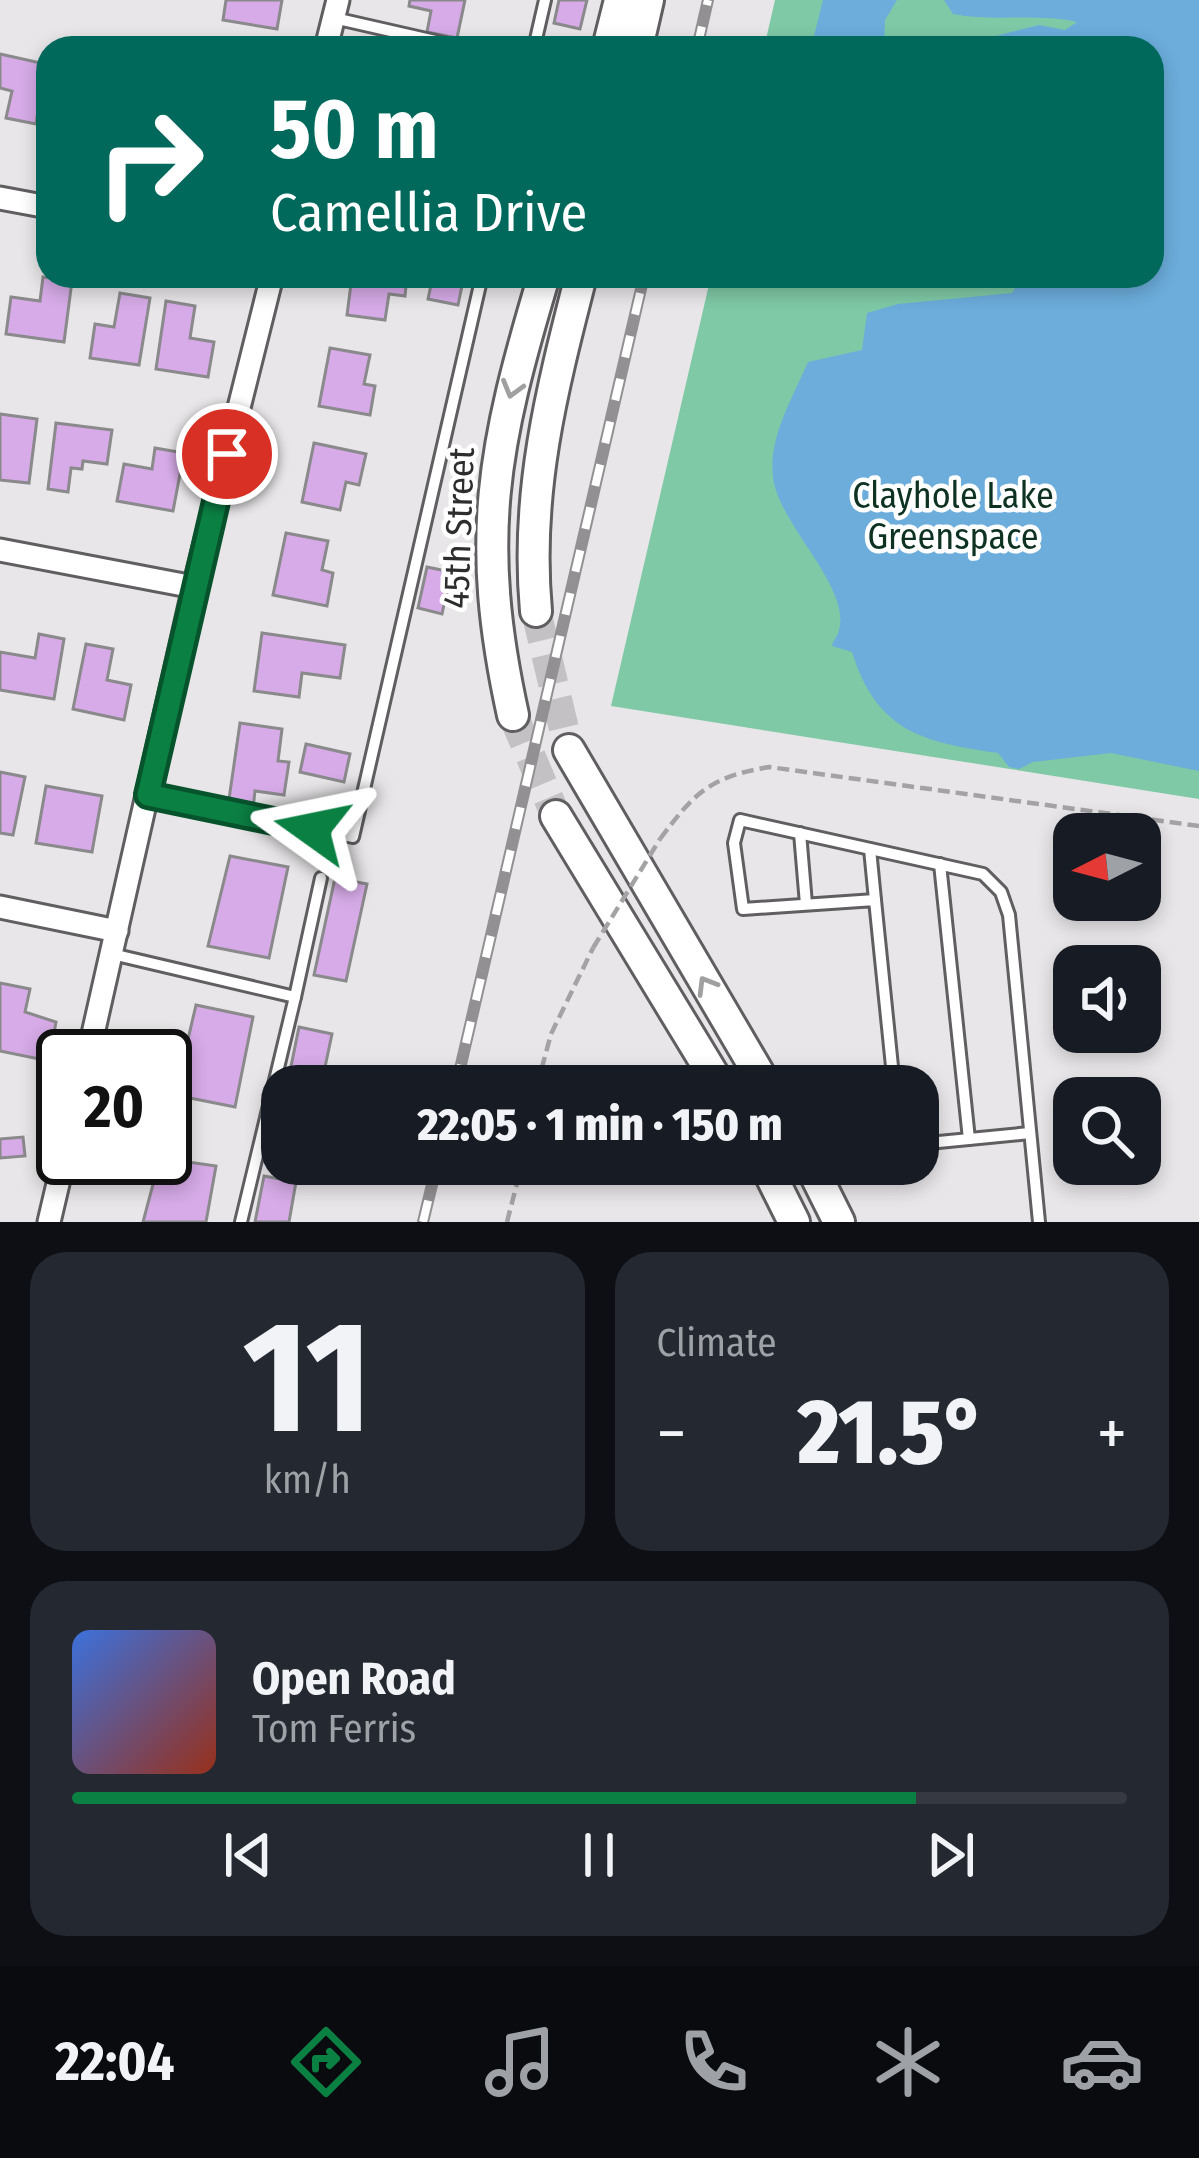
<!DOCTYPE html>
<meta charset="utf-8">
<style>
body{margin:0;font-family:"Fira Sans Condensed",sans-serif;background:#242831;color:#f1f3f6;height:100vh;display:flex;flex-direction:column;font-size:45px;white-space:nowrap}
*{box-sizing:border-box;margin:0}
p{font-size:39px;color:#9ea1a6}
.icon{flex:none;width:66px;height:66px;fill:none;stroke:currentColor;stroke-width:2;stroke-linecap:round;stroke-linejoin:round}
.map{position:relative;height:1222px;overflow:hidden}
.panel{display:flex;flex-direction:column;gap:30px;padding:30px;background:#0d0f14;flex:1}
.panel>*{flex:none}
.guide{position:absolute;left:36px;top:36px;width:1128px;height:252px;border-radius:36px;box-shadow:0 6px 18px #0003;background:#00695c;color:#fff;overflow:hidden}
.needle{width:78px;rotate:264deg}
.buttons{position:absolute;left:1053px;top:813px;display:grid;gap:24px}
.buttons a{display:grid;place-items:center;width:108px;height:108px;border-radius:24px;background:#171b24;box-shadow:0 6px 18px #0003;font-size:60px}
.speed{position:absolute;left:36px;top:1029px;display:flex;gap:24px;font-size:60px;font-weight:700;text-align:center}
.speed>*{display:grid;place-content:center;width:156px;height:156px;border-radius:50%;background:#171b24;box-shadow:0 6px 18px #0003;line-height:1}
.speed .limit{border:6px solid #111;border-radius:18px;background:#fff;color:#111}
.pin{position:absolute;display:grid;place-items:center;width:102px;height:102px;color:#fff;margin:-51px;border:6px solid #fff;border-radius:50%;box-shadow:0 3px 12px #0007}
.me{position:absolute;width:132px;margin:-66px;rotate:282deg;stroke-linejoin:round;filter:drop-shadow(0 0 9px #0008)}
.turn{display:flex;align-items:center;gap:42px;height:252px;padding:0 36px;font-size:54px}
.turn .icon{width:156px;height:156px;stroke-width:2.5}
.turn b{display:block;font-size:84px;line-height:102px}
.big{font-size:90px;font-weight:800;line-height:1.1}
.panel .tile{flex:1;display:flex;flex-direction:column;justify-content:center;gap:18px;min-width:0;padding:0 42px;border-radius:36px;background:#242831}
.panel .dial{align-items:center;gap:0}
.dial b{font-size:156px;line-height:1}
.song{display:flex;align-items:center;gap:36px}
.cover{width:144px;height:144px;border-radius:18px;background:linear-gradient(135deg,hsl(220 70% 55%),hsl(10 70% 35%))}
.played{height:12px;border-radius:6px;background:linear-gradient(90deg,#0b8043 80%,#363941 80%)}
.keys{display:flex;justify-content:space-around;direction:ltr}
.heat{display:flex;justify-content:space-between;align-items:center;font-size:66px;direction:ltr}
.panel .tiles{flex:1;display:grid;gap:30px;grid-template-columns:1fr 1fr}
.tile:last-child{grid-column:span 2}
.trip{position:absolute;left:261px;top:1065px;width:678px;height:120px;border-radius:36px;background:#171b24;box-shadow:0 6px 18px #0003;font-weight:800;line-height:120px;text-align:center}
.menu{display:flex;height:192px;justify-content:space-around;align-items:center;background:#090b0e;color:#9ea1a6}
.menu .icon{width:84px;height:84px}
.menu .selected{color:#0b8043}
.menu b{font-size:54px;color:#f1f3f6}
.map>svg:first-child{display:block}
</style>
<div class="map">
<svg width="1199" height="1222" viewBox="0 0 1199 1222">
<rect width="100%" height="100%" fill="#e8e6e8"/>
<path fill="#7fc9a6" d="M775,0H1199V799L611,706L711,276H1152V48H764Z"/>
<g fill="#6caddc">
<path d="M823,0H897L885,20L884,48H811Z"/>
<path d="M944,0H1199V771L1111,753L1033,762L1019,769L1009,767L998,753C923,742 877,732 852,652L832,646C833,640 838,636 839,630C851,586 778,524 773,477C768,438 793,397 808,362L862,350L867,313L898,304L1012,293L1016,287H961L909,276H1152V48H926L933,36L984,39L1039,25L1065,30L1077,22C1037,13 994,22 953,14Z"/>
</g>
<g fill="#d6abe7" stroke="#8a898b" stroke-width="3">
<path d="M226,0H282L277,29L223,20Z"/>
<path d="M410,0H465L457,38L427,32L431,11L409,6Z"/>
<path d="M559,0H587L580,29L554,23Z"/>
<path d="M0,54L45,64L36,124L6,118L12,91L0,88Z"/>
<path d="M352,276H407L405,296L389,294L385,320L347,315Z"/>
<path d="M433,276H464L458,305L428,299Z"/>
<path d="M43,277L72,281L64,342L6,334L11,297L40,301Z"/>
<path d="M120,293L150,298L139,365L90,358L95,324L114,327Z"/>
<path d="M166,301L195,306L190,338L214,342L208,377L156,369Z"/>
<path d="M330,348L370,355L364,384L375,386L370,415L319,406Z"/>
<path d="M0,414L37,419L29,483L0,480Z"/>
<path d="M56,423L112,430L107,464L83,461L82,469L71,468L68,492L48,489Z"/>
<path d="M314,443L366,454L359,485L346,482L340,510L302,502Z"/>
<path d="M155,448L184,453L173,511L117,501L124,464L152,469Z"/>
<path d="M286,533L328,541L322,570L333,573L327,606L273,595Z"/>
<path d="M427,567L451,572L442,614L418,608Z"/>
<path d="M262,633L345,645L340,678L302,673L299,697L254,691Z"/>
<path d="M39,634L64,639L54,699L0,690V652L35,658Z"/>
<path d="M86,644L113,649L107,680L131,685L124,720L73,709Z"/>
<path d="M240,723L282,729L278,761L289,762L284,795L255,791L253,809L228,806Z"/>
<path d="M306,744L350,754L344,782L300,772Z"/>
<path d="M0,772L25,777L13,835L0,833Z"/>
<path d="M46,786L102,796L92,852L36,843Z"/>
<path d="M230,856L288,867L269,958L208,946Z"/>
<path d="M335,878L367,884L346,981L314,975Z"/>
<path d="M0,983L30,989L25,1012L56,1022L49,1061L0,1051Z"/>
<path d="M196,1005L253,1017L235,1107L175,1095Z"/>
<path d="M299,1027L332,1034L321,1086H287Z"/>
<path d="M23,1137L25,1156L0,1158V1139Z"/>
<path d="M160,1158L216,1166L206,1222H143Z"/>
<path d="M264,1176L296,1182L289,1222H255Z"/>
</g>
<g fill="none" stroke-linecap="round" stroke-linejoin="round">
<g stroke="#c3c1c3" stroke-width="30" stroke-dasharray="30 15" stroke-linecap="butt">
<path d="M536,611L569,750"/>
<path d="M513,715L556,816"/>
</g>
<g stroke="#605e61" stroke-width="16">
<g id="lane">
<path d="M334,18L466,48"/>
<path d="M534,48L545,0"/>
<path d="M148,795L353,837L482,276"/>
<path d="M800,833L806,904"/>
<path d="M870,849L875,900"/>
<path d="M940,864L969,1139"/>
<path d="M112,954L295,997L241,1222"/>
<path d="M295,997L321,878"/>
<path d="M894,1086L875,900L743,909L734,843L740,820L983,874L1001,892L1009,915L1039,1222"/>
<path d="M918,1144L1030,1133"/>
</g>
</g>
<g stroke="#605e61" stroke-width="27">
<g id="street">
<path d="M326,48L338,0"/>
<path d="M0,198L48,207"/>
<path d="M0,550L194,587"/>
<path d="M0,907L117,931"/>
<path d="M88,1056L194,587L272,276"/>
<path d="M49,1222L64,1158"/>
</g>
</g>
<g stroke="#605e61" stroke-width="36">
<g id="secondary">
<path d="M608,48L620,0"/>
<path d="M637,48L648,0"/>
<path d="M536,611C525,493 552,389 581,276"/>
<path d="M513,715C474,538 493,446 544,276"/>
<path d="M569,750L766,1086"/>
<path d="M556,816L720,1086"/>
<path d="M765,1164L794,1222"/>
<path d="M810,1164L839,1222"/>
</g>
</g>
<g stroke="#a4a2a4" stroke-width="4.5" stroke-dasharray="12 6" stroke-linecap="butt">
<path d="M660,839C695,792 710,777 769,767L1199,826"/>
<path d="M537,1086L551,1034L593,948"/>
<path d="M507,1222L522,1164"/>
</g>
<use href="#lane" stroke="#fff" stroke-width="10"/>
<use href="#street" stroke="#fff" stroke-width="21"/>
<use href="#secondary" stroke="#fff" stroke-width="30"/>
<g stroke="#929092" stroke-width="12">
<g id="rail">
<path d="M697,48L708,0"/>
<path d="M456,1086L644,276"/>
<path d="M423,1222L437,1164"/>
</g>
</g>
<use href="#rail" stroke="#fff" stroke-width="8" stroke-dasharray="22" stroke-linecap="butt"/>
<path stroke="#a4a2a4" stroke-width="4.5" stroke-dasharray="12 6" stroke-linecap="butt" d="M593,948L660,839"/>
</g>
<defs><path id="oneway-chevron" d="M-2-3.5L2.5 0L-2 3.5" fill="none" stroke-width="1.6" stroke-linecap="round" stroke-linejoin="round" transform="scale(3)"/></defs>
<g stroke="#a1a0a1">
<use href="#oneway-chevron" transform="translate(512 389) rotate(106)"/>
<use href="#oneway-chevron" transform="translate(706 985) rotate(-121)"/>
</g>
<g fill="none" stroke-linecap="round" stroke-linejoin="round">
<g stroke="#07532c" stroke-width="30">
<path id="route" d="M227,454L148,795L312,829"/>
</g>
<use href="#route" stroke="#0b8043" stroke-width="21"/>
</g>
<g text-anchor="middle" dominant-baseline="central" stroke-width="9" stroke-linejoin="round" paint-order="stroke">
<g font-size="36" fill="#0d3222" stroke="#fff">
<text x="953" y="496">Clayhole Lake<tspan x="953" dy="41">Greenspace</tspan></text>
</g>
<g font-size="36" fill="#2e2d2e" stroke="#fff">
<text transform="translate(459 528) rotate(-88)">45th Street</text>
</g>
</g>
</svg>
<div class="buttons">
<a><svg class="needle" viewBox="-14 -14 28 28"><path d="M0-13l5 13h-10z" fill="#e53935"/><path d="M0 13l5-13h-10z" fill="#9ea1a6"/></svg></a>
<a><svg class="icon" aria-label="sound" viewBox="0 0 24 24"><path d="M4 9h4l5-4v14l-5-4H4zM17 9q2 3 0 6"/></svg></a>
<a><svg class="icon" aria-label="search" viewBox="0 0 24 24"><circle cx="10" cy="10" r="6"/><path d="M15 15l6 6"/></svg></a>
</div>
<div class="speed"><div class="limit">20</div></div>
<div class="pin" style="left:227px;top:454px;background:#d93025"><svg class="icon" aria-label="arrive" viewBox="0 0 24 24"><path d="M6 21V4h12l-3 4 3 4H6"/></svg></div>
<svg class="me" style="left:312px;top:829px" viewBox="-20 -20 40 40"><path d="M0-17L14 15 0 8-14 15z" fill="#0b8043" stroke="#fff" stroke-width="4"/></svg>
<div class="trip">22:05 · 1 min · 150 m</div>
<div class="guide">
<div class="turn"><svg class="icon" aria-label="right" viewBox="0 0 24 24"><path d="M7 20v-9h11M14 6l5 5-5 5"/></svg><div><b>50 m</b>Camellia Drive</div></div>
</div>
</div>
<section class="panel">
<div class="tiles">
<div class="tile dial"><b>11</b><p>km/h</p></div>
<div class="tile"><p>Climate</p>
<div class="heat"><a>−</a><b class="big">21.5°</b><a>+</a></div>
</div>
<div class="tile">
<div class="song"><i class="cover"></i><div><b>Open Road</b><p>Tom Ferris</p></div></div>
<div class="played"></div>
<div class="keys"><svg class="icon" aria-label="previous" viewBox="0 0 24 24"><path d="M18 5L8 12l10 7zM5 5v14"/></svg><svg class="icon" aria-label="pause" viewBox="0 0 24 24"><path d="M8 5v14M16 5v14"/></svg><svg class="icon" aria-label="next" viewBox="0 0 24 24"><path d="M6 5l10 7-10 7zM19 5v14"/></svg></div>
</div>
</div>
</section>
<nav class="menu">
<b>22:04</b>
<svg class="icon selected" aria-label="directions" viewBox="0 0 24 24"><path d="M12 3l9 9-9 9-9-9zM9 14v-3h6M13 9l2 2-2 2"/></svg>
<svg class="icon" aria-label="music" viewBox="0 0 24 24"><path d="M9 18V5l10-2v13"/><circle cx="6" cy="18" r="3"/><circle cx="16" cy="16" r="3"/></svg>
<svg class="icon" aria-label="phone" viewBox="0 0 24 24"><path d="M5 4h4l2 5-3 2q2 4 5 5l2-3 5 2v4C11 20 4 13 5 4z"/></svg>
<svg class="icon" aria-label="climate" viewBox="0 0 24 24"><path d="M12 3v18M4 7l16 10M4 17L20 7"/></svg>
<svg class="icon" aria-label="car" viewBox="0 0 24 24"><path d="M5 17H2v-5l4-1 3-4h7l3 4 3 1v5h-3M9 17h6M6 11h13"/><circle cx="7" cy="17" r="2"/><circle cx="17" cy="17" r="2"/></svg>
</nav>
